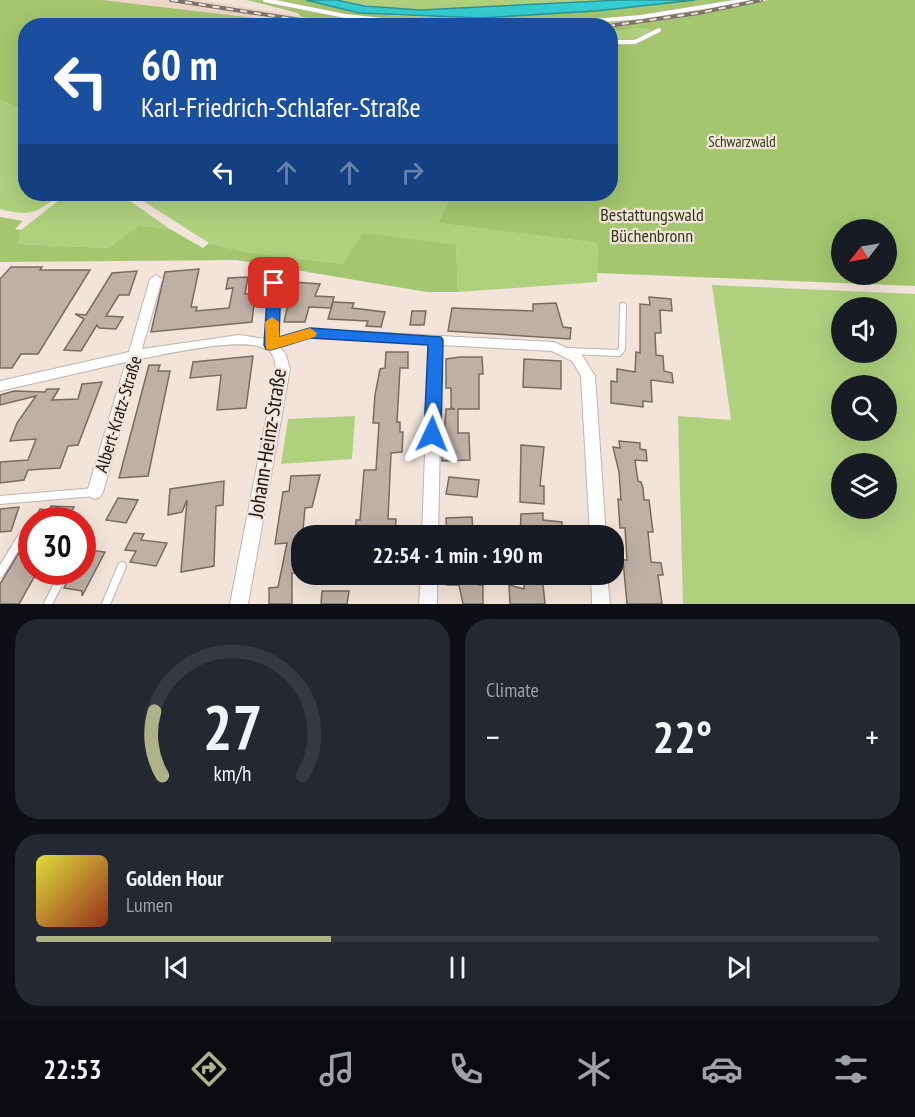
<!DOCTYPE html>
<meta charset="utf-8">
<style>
body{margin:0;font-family:"PT Sans Narrow",sans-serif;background:#242831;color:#f1f3f6;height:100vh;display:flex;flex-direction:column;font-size:22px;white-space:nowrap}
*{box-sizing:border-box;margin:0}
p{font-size:20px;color:#9ea1a6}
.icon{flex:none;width:33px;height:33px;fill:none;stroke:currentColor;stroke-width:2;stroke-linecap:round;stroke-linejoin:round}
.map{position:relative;height:604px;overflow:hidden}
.sheet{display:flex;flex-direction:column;gap:15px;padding:15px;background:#0d0f14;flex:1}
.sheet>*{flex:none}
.hud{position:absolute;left:18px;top:18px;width:600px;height:183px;border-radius:24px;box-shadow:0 6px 24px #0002;background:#1a4fa0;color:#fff;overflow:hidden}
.needle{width:39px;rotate:239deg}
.tools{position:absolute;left:831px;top:219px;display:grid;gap:12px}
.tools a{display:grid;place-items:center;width:66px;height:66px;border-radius:50%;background:#171b24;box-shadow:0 6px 24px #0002;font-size:30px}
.speed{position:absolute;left:18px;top:507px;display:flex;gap:12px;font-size:30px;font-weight:700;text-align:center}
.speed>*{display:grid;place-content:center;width:78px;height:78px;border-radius:50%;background:#171b24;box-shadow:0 6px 24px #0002;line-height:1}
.speed .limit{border:9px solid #d22;background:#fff;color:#111}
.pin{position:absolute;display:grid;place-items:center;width:51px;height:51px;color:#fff;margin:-26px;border-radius:12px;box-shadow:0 3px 9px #0006}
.me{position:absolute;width:66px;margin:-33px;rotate:2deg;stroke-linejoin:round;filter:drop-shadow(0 0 4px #0008)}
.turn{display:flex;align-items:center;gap:21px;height:126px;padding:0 24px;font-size:27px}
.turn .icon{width:78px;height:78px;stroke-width:2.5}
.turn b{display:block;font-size:42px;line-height:51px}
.lanes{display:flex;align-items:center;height:57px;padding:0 24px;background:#0003;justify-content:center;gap:30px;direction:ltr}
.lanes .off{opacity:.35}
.big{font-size:45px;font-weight:800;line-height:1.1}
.sheet .widget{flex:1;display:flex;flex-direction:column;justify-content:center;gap:9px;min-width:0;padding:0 21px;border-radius:24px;background:#242831}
.sheet .dial{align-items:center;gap:0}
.dial svg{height:156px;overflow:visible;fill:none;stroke:#363941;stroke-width:7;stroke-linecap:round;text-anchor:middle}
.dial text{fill:#f1f3f6;stroke:none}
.song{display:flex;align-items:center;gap:18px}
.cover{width:72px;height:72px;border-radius:9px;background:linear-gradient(135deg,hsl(60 70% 55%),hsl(10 70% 35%))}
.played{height:6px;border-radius:3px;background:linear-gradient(90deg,#aeb288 35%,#363941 35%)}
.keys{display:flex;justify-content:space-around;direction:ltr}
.heat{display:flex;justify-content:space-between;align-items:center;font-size:33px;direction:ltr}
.sheet .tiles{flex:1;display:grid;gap:15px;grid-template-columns:1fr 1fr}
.widget:last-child{grid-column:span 2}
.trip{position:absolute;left:291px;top:525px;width:333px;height:60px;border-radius:24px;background:#171b24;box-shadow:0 6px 24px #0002;font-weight:800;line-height:60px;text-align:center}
.menu{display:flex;height:96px;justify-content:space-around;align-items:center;background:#090b0e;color:#9ea1a6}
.menu .icon{width:42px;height:42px}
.menu .on{color:#aeb288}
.menu b{font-size:27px;color:#f1f3f6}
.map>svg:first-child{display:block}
</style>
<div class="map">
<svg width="915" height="604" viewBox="0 0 915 604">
<rect width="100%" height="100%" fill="#f2e4da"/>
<g fill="#ebd6c7">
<path d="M102,0H203L301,17L390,25H310Z"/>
<path d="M756,0H769L693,16L611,27L593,26L690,14Z"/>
</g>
<g fill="#afd17d" fill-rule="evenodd">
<path d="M336,0H621C526,5 429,19 336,0Z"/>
<path d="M647,27L658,32L634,45L611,44L610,31Z"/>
<path d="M0,100L25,110L26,194H61C35,213 32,217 0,209Z"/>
<path d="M67,194H120L170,229L139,225L108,248L18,244L21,230Z"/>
<path d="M132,194H451L440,223L598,243L597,282L458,292L456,245L343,264L245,252L209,243Z"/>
<path d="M712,285L915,294V604H683L678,416L731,420ZM842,308H886V352H842ZM842,386H886V430H842ZM842,464H886V508H842Z"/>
<path d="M355,416L352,459L281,464L288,419Z"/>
</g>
<g fill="#a3c66e" fill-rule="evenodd">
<path d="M0,0H102L312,25L26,26L25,110L0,100Z"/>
<path d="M247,0H306L359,13L400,16L481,18L596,11L695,0H756C670,24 581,26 493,26C429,26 365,25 301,17L298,13Z"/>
<path d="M769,0H915V286L597,273L598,243L439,223L451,194H610L611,44L634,45L657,32C642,24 627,31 611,31V27L693,16ZM842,230H886V274H842Z"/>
<path d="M0,217L23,221L15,229L21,230L18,244L108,248L139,225L170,229L203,248L209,243L245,252L343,264L363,233L456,245L458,292H427L236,260L0,262Z"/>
</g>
<path fill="#34cdd1" stroke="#2c9697" stroke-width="1.5" d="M306,0H336L365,6L420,10L621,0H695L596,11L481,18L359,13Z"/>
<g fill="#beb0a6" stroke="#786b62" stroke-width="1.5">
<path d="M11,267H42L40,270H90L38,354H21L12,368H0V279Z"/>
<path d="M199,269L191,307H197L196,311L229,308L233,288L226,289L228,278L248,277L245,294L265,292L263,303H254L252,322L151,332L165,272Z"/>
<path d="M137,271L129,295H119L106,316L123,317L116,329L99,328L97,325L81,351L64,350L84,319L75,314L86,315L112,273Z"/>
<path d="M293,282L320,284L315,296L334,297L331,308L309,307L305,322H284Z"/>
<path d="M649,297L671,299L672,311L660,310L661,333H655L656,355L663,356L664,371L672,373L673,383L651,380L652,402L643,401V407L611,403V381L617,382V369L635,372L636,352L640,353V304L650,305Z"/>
<path d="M333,302L354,303L352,308L385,312L381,327L366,326L368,321L328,319Z"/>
<path d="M556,303L563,327L571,328L570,339L448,331L452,308L533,311V304Z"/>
<path d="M412,311H426L424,325H410Z"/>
<path d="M386,352H408V368H400L397,422H400V432H403L402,452L391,453L388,519H396L395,536H355L356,520H360L364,470H376L379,423H373L375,395L380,369L385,368Z"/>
<path d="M253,356L246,408L217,410L221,375L190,378L193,362Z"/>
<path d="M460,357H482L483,374H479V409H458V433H469L470,460L442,461L446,409H455L451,408V388H446V359Z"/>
<path d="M524,359L561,361V389L523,387Z"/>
<path d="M149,365H160L158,371H170L148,476L119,478Z"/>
<path d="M102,382L78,445L68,446L60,468L28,470L24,480L0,483V462L28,460L36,439L10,441L17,423L36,396L0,405V395L14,391L45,392L47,389H59L52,400L78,399L82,384Z"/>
<path d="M619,441L640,443V449L646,450L647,461L635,460L638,481L641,482L643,488L644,500H649L653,532H648L651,562L661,563L663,575H658L662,604H627L623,560H627L625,528H620L618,499L621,500L619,472L613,447L620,448Z"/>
<path d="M521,445L544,447L540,486H544V504L520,502Z"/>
<path d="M320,475L312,507L305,508L299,573H292V604H269V588L278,587L287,543L275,544L283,492L289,491L291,476Z"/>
<path d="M449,477L479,480L477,497L446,494Z"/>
<path d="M224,481L223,505L216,506L214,566L181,572L187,500L182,512L168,515L170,489Z"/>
<path d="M118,498L138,500L126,523L106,520Z"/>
<path d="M51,506L74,507L67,520H34L40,509L49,510Z"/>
<path d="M19,507L11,531L0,532V509Z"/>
<path d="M543,513V520L562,522V536H520L521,514Z"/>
<path d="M472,517L473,536H447L446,518Z"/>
<path d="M32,531V572H37L19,604H0V584Z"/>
<path d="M134,533L144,534L141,540L167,543L156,566L130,562L136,551L125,550Z"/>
<path d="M82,549L105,552L82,596V591L64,588L72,572H82Z"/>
<path d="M447,574H479V585H483V604H463L459,585H447Z"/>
<path d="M524,574H542L545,604H510L509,585L524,589Z"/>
<path d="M322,591H349L347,604H321Z"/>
</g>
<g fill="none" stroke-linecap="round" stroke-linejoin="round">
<g stroke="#c2b4aa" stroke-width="5">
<g id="service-far2">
<path d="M265,0L345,16L437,26"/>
<path d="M533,26L641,17L747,0"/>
<path d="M610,42H635L659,30"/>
</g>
</g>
<g stroke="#c2b4aa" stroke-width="8">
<path id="service-far1" d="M567,351L619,353L622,349L623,306"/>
</g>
<g stroke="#c2b4aa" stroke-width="10">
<g id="service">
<path d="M0,500L95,492"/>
<path d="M0,573L23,535"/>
<path d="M48,604L64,572"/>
<path d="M106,604L122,566"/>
</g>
</g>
<g stroke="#c2b4aa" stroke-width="2">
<g id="minor">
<path d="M156,275L162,279L142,349L239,335L265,339L268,283L274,279L280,283L278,338L310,329L554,342L582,355L595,376L606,536H590L581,376L572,361L552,351L442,345L438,536H422L429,344L310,337L280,347L286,355L290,369L248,604H230L276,369C275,362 274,352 266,349C241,336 169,354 140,359L103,492L100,497L95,499L90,497L87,492L126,362L0,391V381L129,352L150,279Z"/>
<path d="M421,574H437V604H419Z"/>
<path d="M591,574H607L610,604H592Z"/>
</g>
</g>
<use href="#service-far2" stroke="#fff" stroke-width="4"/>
<use href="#service-far1" stroke="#fff" stroke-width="6"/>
<use href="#service" stroke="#fff" stroke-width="8"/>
<use href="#minor" fill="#fff" fill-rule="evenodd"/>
<g stroke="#7c736d" stroke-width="4">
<g id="rail">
<path d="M171,0L339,26"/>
<path d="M608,26L699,13L761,0"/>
</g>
</g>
<use href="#rail" stroke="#f2e4da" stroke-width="2" stroke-dasharray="7" stroke-linecap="butt"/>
</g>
<path fill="#1a73e8" stroke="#114b97" stroke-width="1.5" d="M274,279L281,283L279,337L310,328L441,337L443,340L441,434L438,439H427L424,434L428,345L310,338L271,350L266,349L264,345L268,283Z"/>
<path fill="#f59e0b" d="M272,317L279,322V337L310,328L317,333L315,337L271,350L266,349L265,322Z"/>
<g text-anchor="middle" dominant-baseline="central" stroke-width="4.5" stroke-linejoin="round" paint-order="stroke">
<g font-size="15" fill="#2c3a15" stroke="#f2e4da">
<text x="742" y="141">Schwarzwald</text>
</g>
<g font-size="18" fill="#2c3a15" stroke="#f2e4da">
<text x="652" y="214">Bestattungswald<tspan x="652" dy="21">Büchenbronn</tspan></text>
</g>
<g font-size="18" fill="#191411" stroke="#f2e4da">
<text transform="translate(118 414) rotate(-73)">Albert-Kratz-Straße</text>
</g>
<g font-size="21" fill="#191411" stroke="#f2e4da">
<text transform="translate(267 443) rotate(-81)">Johann-Heinz-Straße</text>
</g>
</g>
</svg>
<div class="tools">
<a><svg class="needle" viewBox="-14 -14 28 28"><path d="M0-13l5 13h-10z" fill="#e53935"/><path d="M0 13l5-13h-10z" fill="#9ea1a6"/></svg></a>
<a><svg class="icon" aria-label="sound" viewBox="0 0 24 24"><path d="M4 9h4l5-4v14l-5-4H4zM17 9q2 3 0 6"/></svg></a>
<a><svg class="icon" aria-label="search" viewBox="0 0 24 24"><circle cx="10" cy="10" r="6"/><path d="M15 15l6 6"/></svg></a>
<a><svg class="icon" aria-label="layers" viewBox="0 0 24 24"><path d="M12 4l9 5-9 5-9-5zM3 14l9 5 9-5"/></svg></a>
</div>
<div class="speed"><div class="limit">30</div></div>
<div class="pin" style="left:274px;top:283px;background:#d93025"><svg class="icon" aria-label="arrive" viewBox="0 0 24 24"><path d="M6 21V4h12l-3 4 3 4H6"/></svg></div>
<svg class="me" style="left:432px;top:434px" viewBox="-20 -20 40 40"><path d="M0-17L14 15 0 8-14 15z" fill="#1a73e8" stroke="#fff" stroke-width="4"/></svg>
<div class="trip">22:54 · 1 min · 190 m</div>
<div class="hud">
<div class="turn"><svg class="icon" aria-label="left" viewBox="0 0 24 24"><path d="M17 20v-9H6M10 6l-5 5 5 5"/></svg><div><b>60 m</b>Karl-Friedrich-Schlafer-Straße</div></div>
<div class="lanes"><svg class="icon" aria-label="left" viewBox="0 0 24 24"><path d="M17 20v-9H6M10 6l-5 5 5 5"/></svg><svg class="icon off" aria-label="ahead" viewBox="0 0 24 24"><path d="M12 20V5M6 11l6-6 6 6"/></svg><svg class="icon off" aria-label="ahead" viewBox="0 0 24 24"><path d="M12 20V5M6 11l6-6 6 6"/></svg><svg class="icon off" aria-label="right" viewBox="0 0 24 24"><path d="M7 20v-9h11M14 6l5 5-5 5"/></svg></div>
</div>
</div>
<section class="sheet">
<div class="tiles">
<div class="widget dial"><svg viewBox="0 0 100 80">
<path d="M14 69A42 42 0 1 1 86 69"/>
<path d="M14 69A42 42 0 0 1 10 36" stroke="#aeb288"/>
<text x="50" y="56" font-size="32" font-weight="700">27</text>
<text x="50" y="72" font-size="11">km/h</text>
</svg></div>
<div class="widget"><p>Climate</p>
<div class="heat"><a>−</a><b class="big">22°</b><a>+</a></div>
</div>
<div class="widget">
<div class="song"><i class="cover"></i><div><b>Golden Hour</b><p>Lumen</p></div></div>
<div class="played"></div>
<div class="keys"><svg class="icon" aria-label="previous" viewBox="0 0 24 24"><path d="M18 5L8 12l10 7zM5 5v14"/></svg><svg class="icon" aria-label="pause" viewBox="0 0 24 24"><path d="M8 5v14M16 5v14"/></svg><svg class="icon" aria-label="next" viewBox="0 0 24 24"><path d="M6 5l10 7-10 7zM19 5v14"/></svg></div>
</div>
</div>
</section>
<nav class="menu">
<b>22:53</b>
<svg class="icon on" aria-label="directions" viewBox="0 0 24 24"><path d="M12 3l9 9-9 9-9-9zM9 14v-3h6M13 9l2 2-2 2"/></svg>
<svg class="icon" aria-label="music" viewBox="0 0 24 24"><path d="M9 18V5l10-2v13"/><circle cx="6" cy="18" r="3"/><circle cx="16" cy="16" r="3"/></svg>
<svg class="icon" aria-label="phone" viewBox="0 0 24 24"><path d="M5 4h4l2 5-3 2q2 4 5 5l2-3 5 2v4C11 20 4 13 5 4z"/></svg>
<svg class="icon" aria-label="climate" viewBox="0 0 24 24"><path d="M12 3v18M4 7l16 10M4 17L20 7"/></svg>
<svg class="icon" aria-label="car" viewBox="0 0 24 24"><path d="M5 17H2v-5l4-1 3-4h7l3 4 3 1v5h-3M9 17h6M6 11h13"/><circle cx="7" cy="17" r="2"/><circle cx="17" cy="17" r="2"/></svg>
<svg class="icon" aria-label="filters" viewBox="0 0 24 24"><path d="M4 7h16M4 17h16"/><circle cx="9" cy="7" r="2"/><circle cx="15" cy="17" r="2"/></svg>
</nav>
